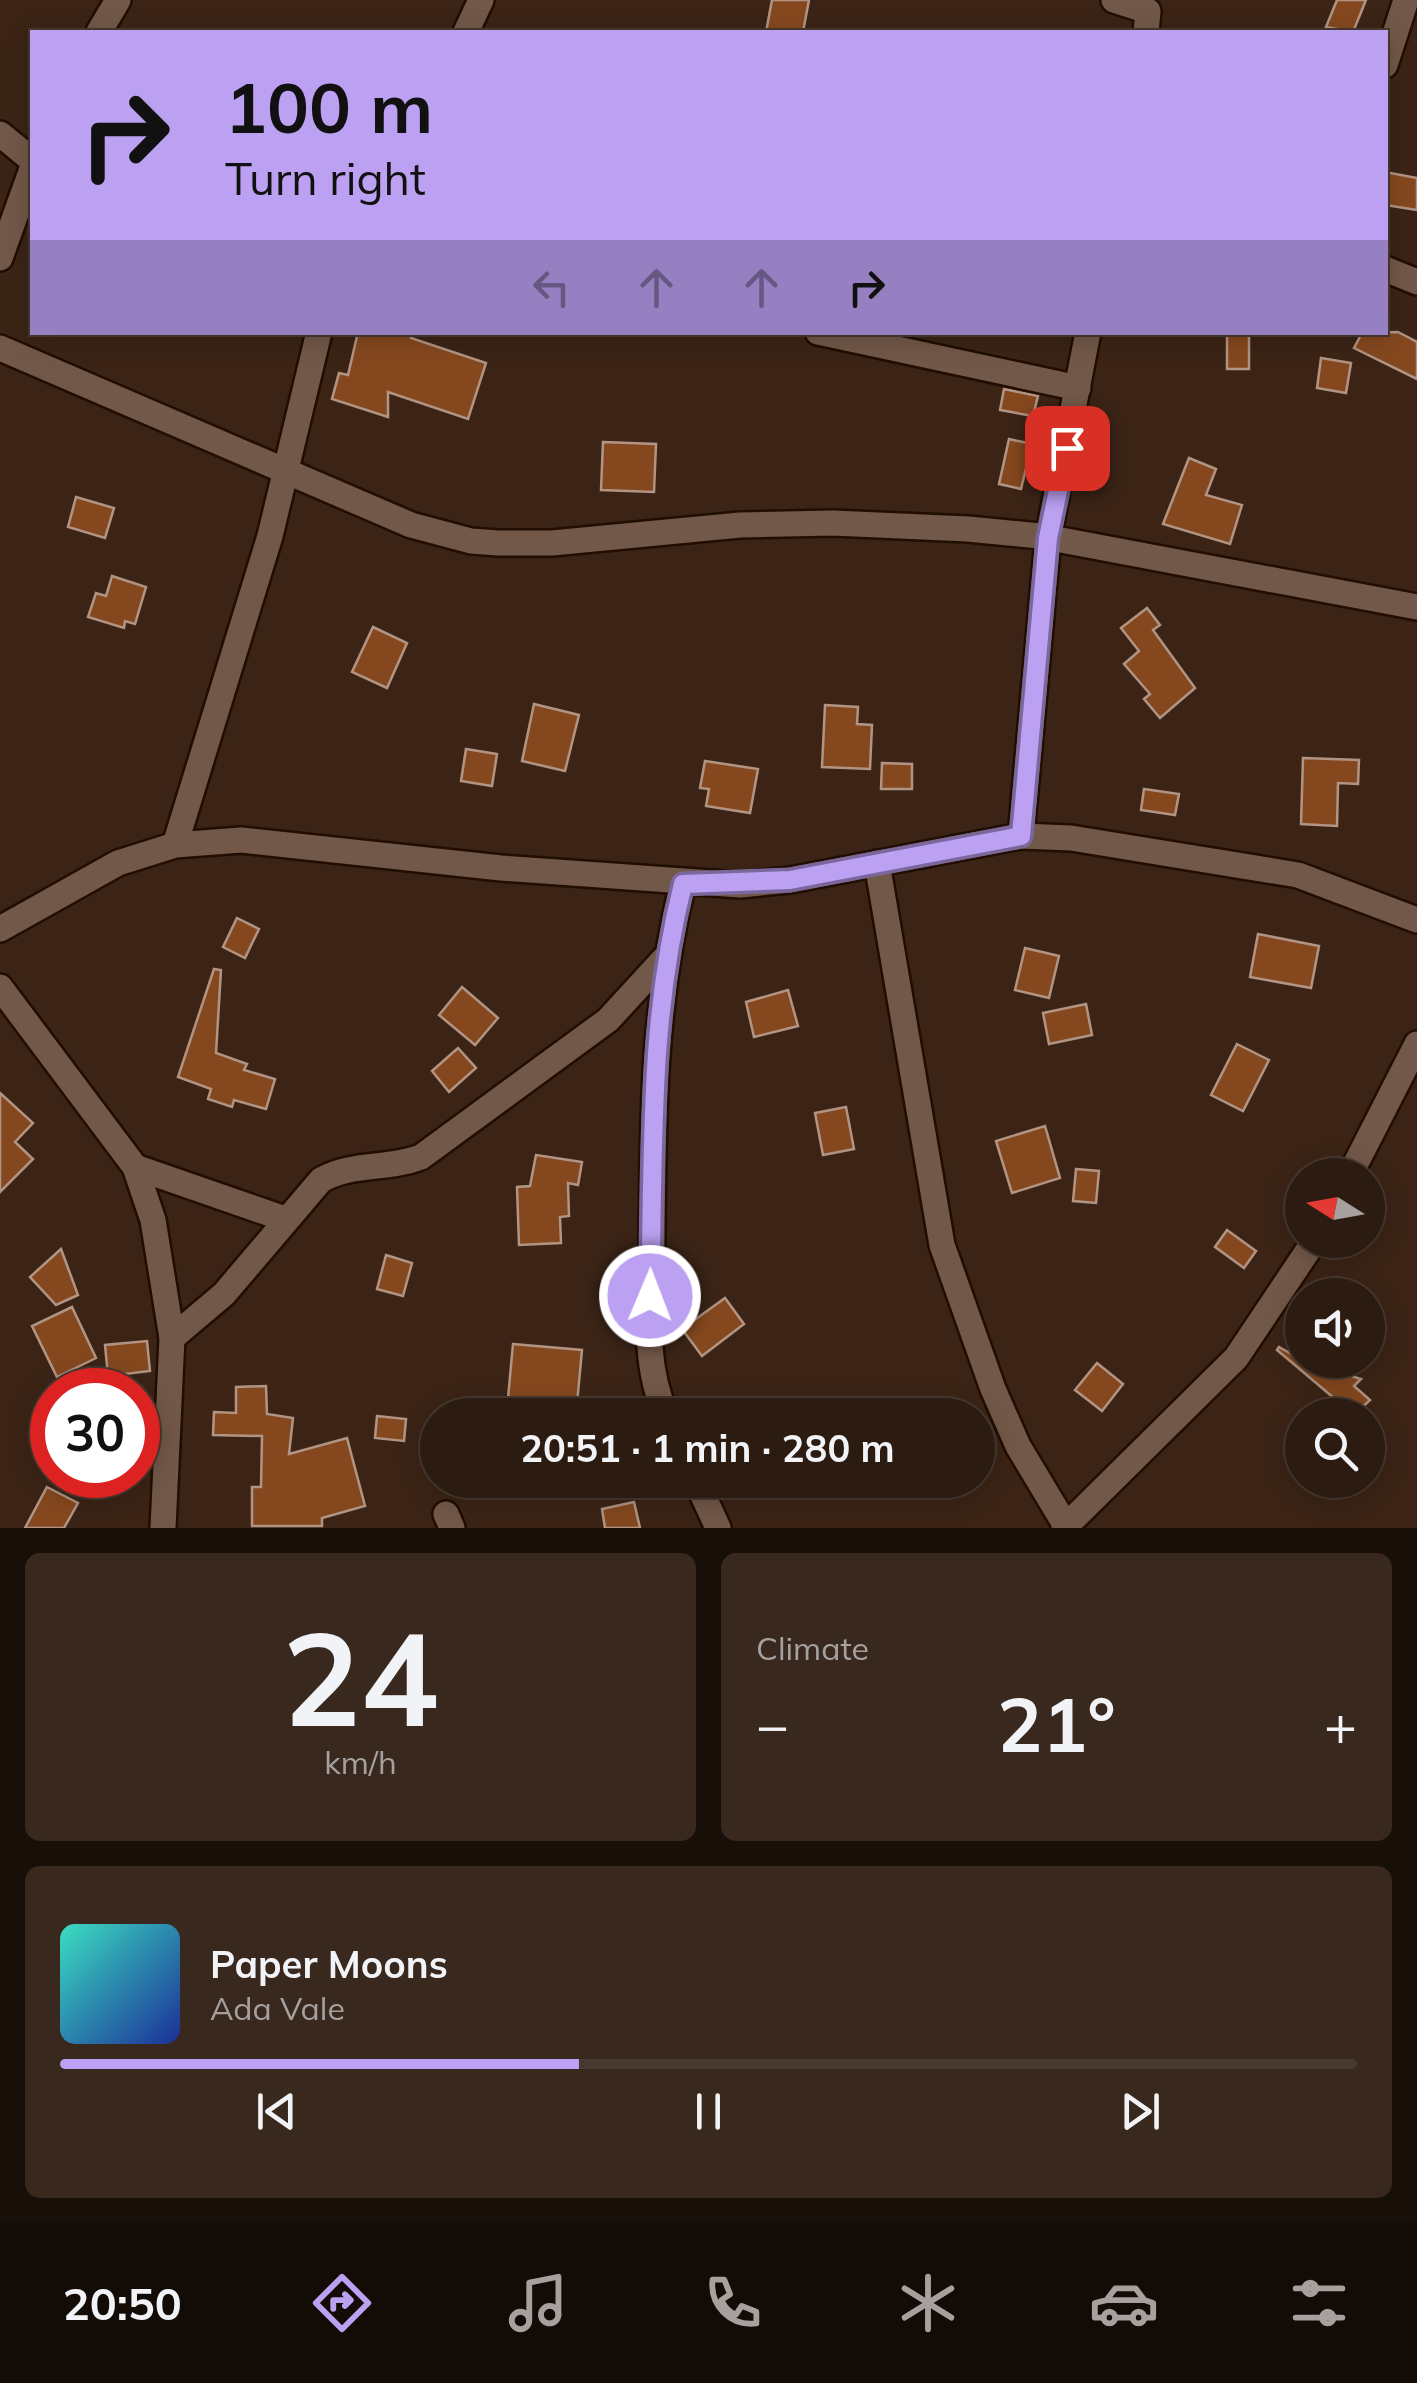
<!DOCTYPE html>
<meta charset="utf-8">
<style>
body{margin:0;font-family:Mulish,sans-serif;background:#38281e;color:#f1f3f6;height:100vh;display:flex;flex-direction:column;font-size:38px;white-space:nowrap}
*{box-sizing:border-box;margin:0}
p{font-size:32px;color:#a6a19f}
.icon{flex:none;width:55px;height:55px;fill:none;stroke:currentColor;stroke-width:2;stroke-linecap:round;stroke-linejoin:round}
.map{position:relative;height:1528px;overflow:hidden}
.side{display:flex;flex-direction:column;gap:25px;padding:25px;background:#180f09;flex:1}
.side>*{flex:none}
.banner{position:absolute;left:30px;top:30px;width:1358px;height:305px;border-radius:0px;box-shadow:0 5px 25px #0003,0 0 0 2px #483930;background:#bca0f2;color:#111;overflow:hidden}
.needle{width:65px;rotate:281deg}
.fabs{position:absolute;left:1285px;top:1158px;display:grid;gap:20px}
.fabs a{display:grid;place-items:center;width:100px;height:100px;border-radius:50%;background:#2c1b10;box-shadow:0 5px 25px #0003,0 0 0 2px #483930;font-size:50px}
.speed{position:absolute;left:30px;top:1368px;display:flex;gap:20px;font-size:50px;font-weight:700;text-align:center}
.speed>*{display:grid;place-content:center;width:130px;height:130px;border-radius:50%;background:#2c1b10;box-shadow:0 5px 25px #0003,0 0 0 2px #483930;line-height:1}
.speed .limit{border:15px solid #d22;background:#fff;color:#111}
.pin{position:absolute;display:grid;place-items:center;width:85px;height:85px;color:#fff;margin:-42px;border-radius:20px;box-shadow:0 5px 15px #0006}
.me{position:absolute;width:110px;margin:-55px;rotate:1deg;stroke-linejoin:round;filter:drop-shadow(0 0 8px #0008)}
.turn{display:flex;align-items:center;gap:35px;height:210px;padding:0 30px;font-size:45px}
.turn .icon{width:130px;height:130px;stroke-width:2.5}
.turn b{display:block;font-size:70px;line-height:85px}
.lanes{display:flex;align-items:center;height:95px;padding:0 30px;background:#0003;justify-content:center;gap:50px;direction:ltr}
.lanes .off{opacity:.35}
.big{font-size:75px;font-weight:700;line-height:1.1}
.side .widget{flex:1;display:flex;flex-direction:column;justify-content:center;gap:15px;min-width:0;padding:0 35px;border-radius:15px;background:#38281e}
.side .dial{align-items:center;gap:0}
.dial b{font-size:130px;line-height:1}
.song{display:flex;align-items:center;gap:30px}
.cover{width:120px;height:120px;border-radius:15px;background:linear-gradient(135deg,hsl(170 70% 55%),hsl(230 70% 35%))}
.played{height:10px;border-radius:5px;background:linear-gradient(90deg,#bca0f2 40%,#483930 40%)}
.keys{display:flex;justify-content:space-around;direction:ltr}
.heat{display:flex;justify-content:space-between;align-items:center;font-size:55px;direction:ltr}
.side .tiles{flex:1;display:grid;gap:25px;grid-template-columns:1fr 1fr}
.widget:last-child{grid-column:span 2}
.trip{position:absolute;left:420px;top:1398px;width:575px;height:100px;border-radius:50px;background:#2c1b10;box-shadow:0 5px 25px #0003,0 0 0 2px #483930;font-weight:700;line-height:100px;text-align:center}
.tab-bar{display:flex;height:160px;justify-content:space-around;align-items:center;background:#120b06;color:#a6a19f}
.tab-bar .icon{width:70px;height:70px}
.tab-bar .selected{color:#bca0f2}
.tab-bar b{font-size:45px;color:#f1f3f6}
.map>svg:first-child{display:block}
</style>
<div class="map">
<svg width="1417" height="1528" viewBox="0 0 1417 1528">
<rect width="100%" height="100%" fill="#3b2416"/>
<g fill="#85481e" stroke="#b19483" stroke-width="2.5">
<path d="M772,0H809L803,32H766Z"/>
<path d="M1337,0H1366L1353,32L1326,27Z"/>
<path d="M1385,172L1417,178V210L1385,205Z"/>
<path d="M358,332H413L411,338L486,363L468,419L388,392V417L332,399L339,373L348,375Z"/>
<rect x="1227" y="332" width="22" height="37"/>
<path d="M1398,332L1417,342V379L1354,348L1362,333Z"/>
<path d="M1321,358L1351,363L1346,393L1317,388Z"/>
<path d="M1004,389L1038,396L1033,416L1000,410Z"/>
<path d="M1009,439L1032,444L1021,489L999,484Z"/>
<path d="M603,442L656,444L654,492L601,490Z"/>
<path d="M1189,458L1216,469L1206,495L1242,505L1230,544L1163,524Z"/>
<path d="M76,497L114,508L105,538L68,527Z"/>
<path d="M112,576L146,587L135,624L125,621L124,628L88,617L96,593L106,596Z"/>
<path d="M1147,608L1160,625L1153,630L1195,688L1160,718L1144,699L1150,694L1124,664L1139,651L1121,628Z"/>
<path d="M373,627L407,643L387,688L352,672Z"/>
<path d="M534,704L579,715L565,771L522,761Z"/>
<path d="M825,705L858,707L857,724L872,725L870,769L822,767Z"/>
<path d="M466,749L497,754L492,786L461,781Z"/>
<path d="M1303,758L1359,760L1358,784L1338,783L1337,826L1301,824Z"/>
<path d="M705,761L758,769L750,813L706,806L709,789L700,788Z"/>
<path d="M882,763L912,764V789H881Z"/>
<path d="M1144,789L1179,794L1175,815L1141,810Z"/>
<path d="M237,918L259,929L245,958L223,947Z"/>
<path d="M1258,934L1319,946L1311,988L1250,977Z"/>
<path d="M1025,948L1059,956L1049,998L1015,990Z"/>
<path d="M214,969L221,970L216,1053L247,1064L244,1070L275,1079L266,1109L234,1100L232,1107L208,1099L211,1089L178,1077Z"/>
<path d="M462,987L498,1018L475,1045L439,1015Z"/>
<path d="M788,990L798,1026L754,1037L746,1002Z"/>
<path d="M1086,1004L1092,1035L1049,1044L1043,1013Z"/>
<path d="M1237,1044L1269,1060L1243,1111L1211,1095Z"/>
<path d="M458,1048L476,1068L449,1092L432,1071Z"/>
<path d="M0,1093L33,1123L15,1142L33,1159L0,1192Z"/>
<path d="M846,1107L854,1149L823,1155L815,1113Z"/>
<path d="M1045,1126L1060,1178L1012,1193L996,1141Z"/>
<path d="M536,1155L582,1162L578,1185L568,1183L569,1216L560,1217L561,1243L519,1245L517,1187L530,1186Z"/>
<path d="M1076,1169L1099,1171L1096,1203L1073,1201Z"/>
<path d="M1227,1230L1256,1251L1244,1268L1215,1247Z"/>
<path d="M61,1249L78,1295L56,1305L30,1277Z"/>
<path d="M386,1255L412,1263L403,1296L377,1289Z"/>
<path d="M725,1298L744,1324L702,1356L682,1329Z"/>
<path d="M72,1307L96,1358L57,1377L32,1326Z"/>
<path d="M147,1341L150,1371L108,1376L105,1345Z"/>
<path d="M513,1344L582,1350L577,1404L508,1398Z"/>
<path d="M1279,1347L1302,1360L1361,1379L1354,1386L1370,1400L1354,1415L1277,1350Z"/>
<path d="M1097,1363L1123,1384L1102,1411L1075,1390Z"/>
<path d="M266,1386L267,1414L293,1418L289,1454L347,1438L365,1506L322,1518V1526H252V1487H261L262,1436L213,1435L214,1412L236,1413V1387Z"/>
<path d="M377,1416L406,1419L404,1441L375,1438Z"/>
<path d="M47,1487L78,1503L64,1528H25Z"/>
<path d="M634,1502L640,1528H605L602,1509Z"/>
</g>
<g fill="none" stroke-linecap="round" stroke-linejoin="round">
<g stroke="#210d02" stroke-width="30">
<g id="minor">
<path d="M1114,0L1148,11L1146,32"/>
<path d="M99,32L118,0"/>
<path d="M466,32L481,0"/>
<path d="M1385,65L1406,0"/>
<path d="M0,134L32,160"/>
<path d="M0,258L32,169"/>
<path d="M1385,269L1417,282"/>
<path d="M818,332L1078,388"/>
<path d="M0,348L411,525L471,541L498,543H552L740,525L833,523L968,529L1040,536L1417,607"/>
<path d="M1021,836L1048,538L1088,332"/>
<path d="M175,845L270,536L319,332"/>
<path d="M877,863L942,1245L993,1389L1018,1446L1066,1526"/>
<path d="M0,929L118,863L175,845L241,840L501,868L740,885L790,880L1021,836L1071,838L1298,875L1417,920"/>
<path d="M0,987L135,1167L153,1220L172,1338L163,1528"/>
<path d="M135,1167L285,1219"/>
<path d="M1350,1175L1417,1044"/>
<path d="M172,1338L224,1294L321,1180C353,1162 387,1170 421,1157L608,1020L664,959"/>
<path d="M666,1415C641,1360 651,1300 652,1241C653,1117 653,1005 683,883"/>
<path d="M696,1480L718,1528"/>
<path d="M446,1514L452,1528"/>
<path d="M1064,1528L1236,1358L1315,1240"/>
</g>
</g>
<use href="#minor" stroke="#725848" stroke-width="25"/>
</g>
<g fill="none" stroke-linecap="round" stroke-linejoin="round">
<g stroke="#7a689d" stroke-width="25">
<path id="route" d="M650,1296C654,1154 648,1023 683,884L790,880L1021,836L1048,538L1067,448"/>
</g>
<use href="#route" stroke="#bca0f2" stroke-width="18"/>
</g>
</svg>
<div class="fabs">
<a><svg class="needle" viewBox="-14 -14 28 28"><path d="M0-13l5 13h-10z" fill="#e53935"/><path d="M0 13l5-13h-10z" fill="#a6a19f"/></svg></a>
<a><svg class="icon" aria-label="sound" viewBox="0 0 24 24"><path d="M4 9h4l5-4v14l-5-4H4zM17 9q2 3 0 6"/></svg></a>
<a><svg class="icon" aria-label="search" viewBox="0 0 24 24"><circle cx="10" cy="10" r="6"/><path d="M15 15l6 6"/></svg></a>
</div>
<div class="speed"><div class="limit">30</div></div>
<div class="pin" style="left:1067px;top:448px;background:#d93025"><svg class="icon" aria-label="arrive" viewBox="0 0 24 24"><path d="M6 21V4h12l-3 4 3 4H6"/></svg></div>
<svg class="me" style="left:650px;top:1296px" viewBox="-20 -20 40 40"><circle r="17" fill="#bca0f2" stroke="#fff" stroke-width="3"/><path d="M0-11L8 9 0 5-8 9z" fill="#fff"/></svg>
<div class="trip">20:51 · 1 min · 280 m</div>
<div class="banner">
<div class="turn"><svg class="icon" aria-label="right" viewBox="0 0 24 24"><path d="M7 20v-9h11M14 6l5 5-5 5"/></svg><div><b>100 m</b>Turn right</div></div>
<div class="lanes"><svg class="icon off" aria-label="left" viewBox="0 0 24 24"><path d="M17 20v-9H6M10 6l-5 5 5 5"/></svg><svg class="icon off" aria-label="ahead" viewBox="0 0 24 24"><path d="M12 20V5M6 11l6-6 6 6"/></svg><svg class="icon off" aria-label="ahead" viewBox="0 0 24 24"><path d="M12 20V5M6 11l6-6 6 6"/></svg><svg class="icon" aria-label="right" viewBox="0 0 24 24"><path d="M7 20v-9h11M14 6l5 5-5 5"/></svg></div>
</div>
</div>
<section class="side">
<div class="tiles">
<div class="widget dial"><b>24</b><p>km/h</p></div>
<div class="widget"><p>Climate</p>
<div class="heat"><a>−</a><b class="big">21°</b><a>+</a></div>
</div>
<div class="widget">
<div class="song"><i class="cover"></i><div><b>Paper Moons</b><p>Ada Vale</p></div></div>
<div class="played"></div>
<div class="keys"><svg class="icon" aria-label="previous" viewBox="0 0 24 24"><path d="M18 5L8 12l10 7zM5 5v14"/></svg><svg class="icon" aria-label="pause" viewBox="0 0 24 24"><path d="M8 5v14M16 5v14"/></svg><svg class="icon" aria-label="next" viewBox="0 0 24 24"><path d="M6 5l10 7-10 7zM19 5v14"/></svg></div>
</div>
</div>
</section>
<nav class="tab-bar">
<b>20:50</b>
<svg class="icon selected" aria-label="directions" viewBox="0 0 24 24"><path d="M12 3l9 9-9 9-9-9zM9 14v-3h6M13 9l2 2-2 2"/></svg>
<svg class="icon" aria-label="music" viewBox="0 0 24 24"><path d="M9 18V5l10-2v13"/><circle cx="6" cy="18" r="3"/><circle cx="16" cy="16" r="3"/></svg>
<svg class="icon" aria-label="phone" viewBox="0 0 24 24"><path d="M5 4h4l2 5-3 2q2 4 5 5l2-3 5 2v4C11 20 4 13 5 4z"/></svg>
<svg class="icon" aria-label="climate" viewBox="0 0 24 24"><path d="M12 3v18M4 7l16 10M4 17L20 7"/></svg>
<svg class="icon" aria-label="car" viewBox="0 0 24 24"><path d="M5 17H2v-5l4-1 3-4h7l3 4 3 1v5h-3M9 17h6M6 11h13"/><circle cx="7" cy="17" r="2"/><circle cx="17" cy="17" r="2"/></svg>
<svg class="icon" aria-label="filters" viewBox="0 0 24 24"><path d="M4 7h16M4 17h16"/><circle cx="9" cy="7" r="2"/><circle cx="15" cy="17" r="2"/></svg>
</nav>
